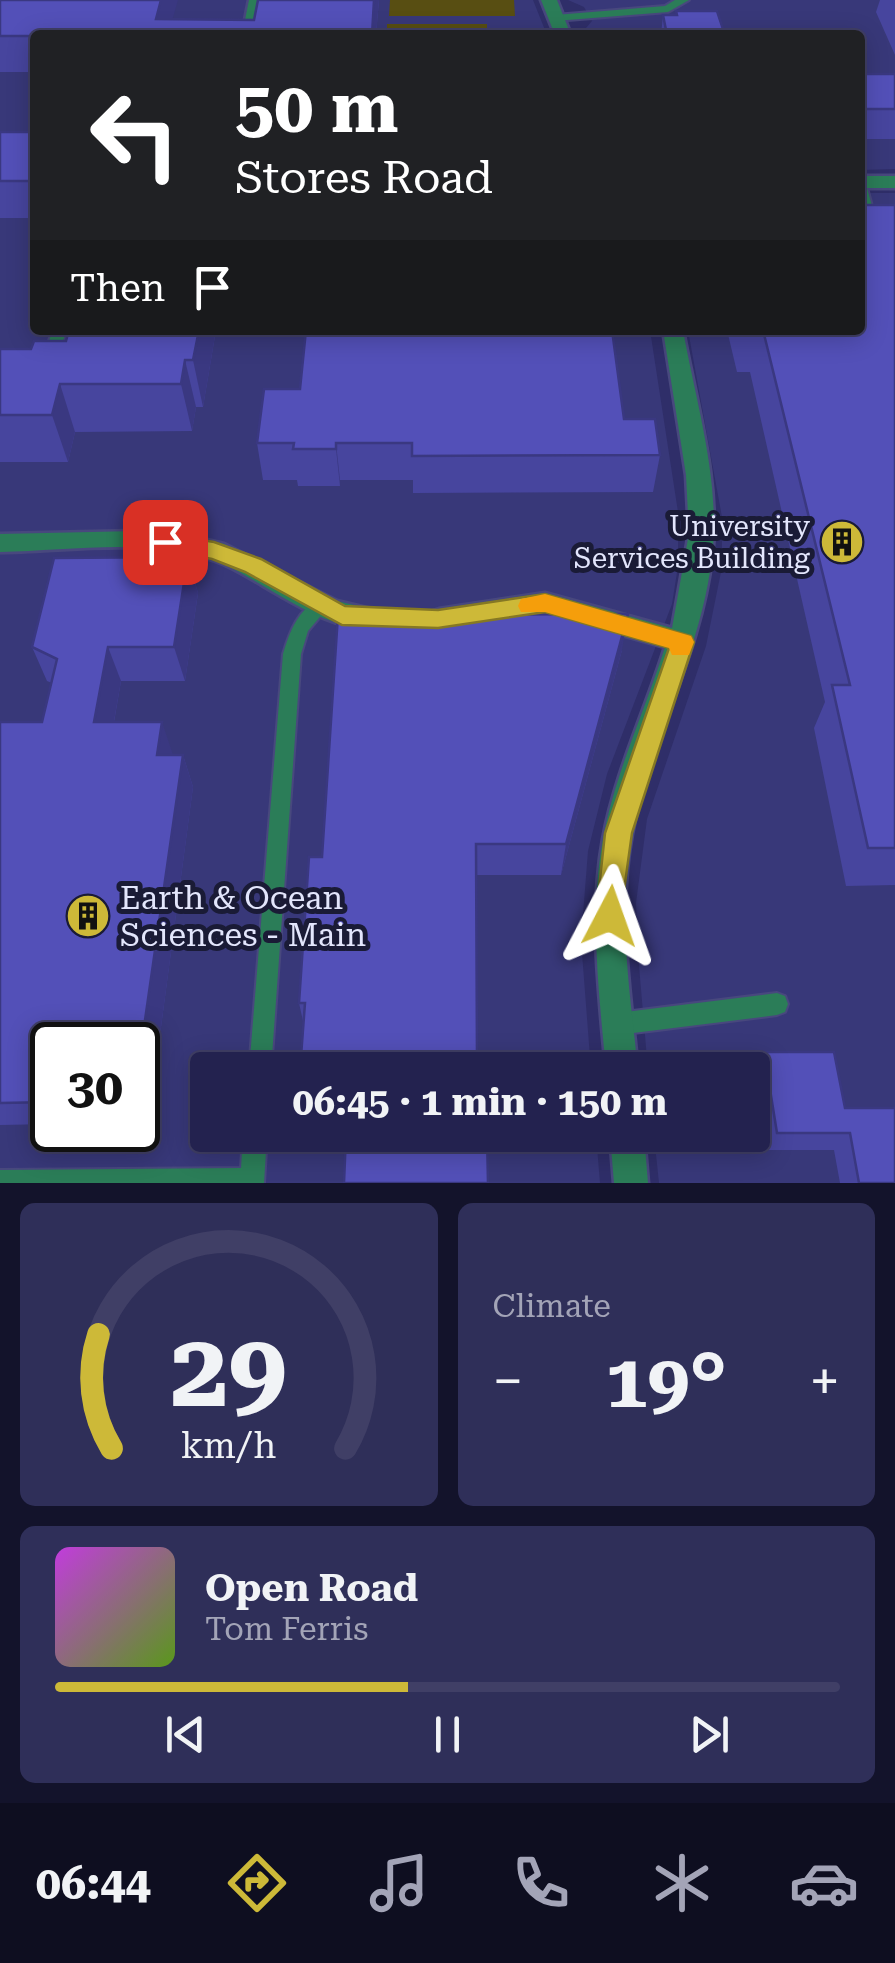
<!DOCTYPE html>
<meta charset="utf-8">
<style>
body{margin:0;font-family:"Roboto Serif",serif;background:#2f2f59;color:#f1f3f6;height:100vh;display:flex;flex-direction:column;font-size:38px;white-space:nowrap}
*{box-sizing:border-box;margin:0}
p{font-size:32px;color:#a3a4b7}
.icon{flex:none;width:55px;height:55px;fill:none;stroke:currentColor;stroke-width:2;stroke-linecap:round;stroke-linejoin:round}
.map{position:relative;height:1183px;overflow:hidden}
.drawer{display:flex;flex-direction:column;gap:20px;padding:20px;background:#13132b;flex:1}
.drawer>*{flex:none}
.banner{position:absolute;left:30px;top:30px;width:835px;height:305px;border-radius:10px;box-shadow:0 5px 25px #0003,0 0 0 2px #403f66;background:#202124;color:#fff;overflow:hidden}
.speed{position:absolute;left:30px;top:1022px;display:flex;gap:20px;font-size:50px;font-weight:700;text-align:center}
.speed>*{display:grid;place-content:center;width:130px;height:130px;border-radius:50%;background:#23224f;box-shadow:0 5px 25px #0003,0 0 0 2px #403f66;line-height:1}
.speed .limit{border:5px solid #111;border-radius:15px;background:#fff;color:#111}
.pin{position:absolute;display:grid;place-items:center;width:85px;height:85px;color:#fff;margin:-42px;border-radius:20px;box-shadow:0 5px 15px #0006}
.me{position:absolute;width:110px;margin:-55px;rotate:4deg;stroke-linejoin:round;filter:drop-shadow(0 0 8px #0008)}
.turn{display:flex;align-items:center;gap:35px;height:210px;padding:0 40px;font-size:45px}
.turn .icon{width:130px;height:130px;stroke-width:2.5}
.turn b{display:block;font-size:70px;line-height:85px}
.then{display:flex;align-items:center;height:95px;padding:0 40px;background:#0003;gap:20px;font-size:38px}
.big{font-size:75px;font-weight:700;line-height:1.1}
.drawer .widget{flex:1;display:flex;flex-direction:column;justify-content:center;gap:15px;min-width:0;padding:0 35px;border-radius:15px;background:#2f2f59}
.drawer .dial{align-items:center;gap:0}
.dial svg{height:260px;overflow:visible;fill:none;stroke:#403f66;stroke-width:7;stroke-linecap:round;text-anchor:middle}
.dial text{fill:#f1f3f6;stroke:none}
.song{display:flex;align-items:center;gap:30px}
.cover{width:120px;height:120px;border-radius:15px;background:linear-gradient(135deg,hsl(290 70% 55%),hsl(90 70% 35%))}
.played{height:10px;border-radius:5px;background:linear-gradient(90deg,#cdb938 45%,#403f66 45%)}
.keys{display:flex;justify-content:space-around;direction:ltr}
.heat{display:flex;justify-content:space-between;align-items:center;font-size:55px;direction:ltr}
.drawer .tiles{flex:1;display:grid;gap:20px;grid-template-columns:1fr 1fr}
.widget:last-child{grid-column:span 2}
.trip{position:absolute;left:190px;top:1052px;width:580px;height:100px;border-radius:10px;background:#23224f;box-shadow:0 5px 25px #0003,0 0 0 2px #403f66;font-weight:700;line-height:100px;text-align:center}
.dock{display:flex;height:160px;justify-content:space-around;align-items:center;background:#0e0e20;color:#a3a4b7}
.dock .icon{width:70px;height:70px}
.dock .selected{color:#cdb938}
.dock b{font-size:45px;color:#f1f3f6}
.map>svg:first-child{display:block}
</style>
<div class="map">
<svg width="895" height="1183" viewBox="0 0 895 1183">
<rect width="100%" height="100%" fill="#2f2e69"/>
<g fill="#383879" fill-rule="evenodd">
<path d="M0,0H533L547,35H35V330H650L678,512V566L672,604L607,774L588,851L581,940L591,1070H208V1135H596L600,1183H0ZM52,1045H138V1130H52Z"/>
<path d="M568,0H895V169L860,170V35H580L592,21L584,7Z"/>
<path d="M860,193H895V1183H659L654,1135H752V1070H648L639,966L636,903L647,819L706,646L722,567V517L688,330H860Z"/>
</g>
<g fill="#584e12">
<path d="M390,0H514L515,16H389Z"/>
<rect x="387" y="24" width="100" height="11"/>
</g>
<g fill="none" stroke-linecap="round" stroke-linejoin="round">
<g stroke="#48487e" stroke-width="4">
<g id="lane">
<path d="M675,0H689L668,12L555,21L549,18L555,15L665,6Z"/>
<path d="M860,184L867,188L877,224L875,227H865C859,213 860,199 860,184Z"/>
<path d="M53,330H67L55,362L48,367L41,362Z"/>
<path d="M321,598L327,600L330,605L308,631L301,654L271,1070H249L283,654C290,631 298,609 321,598Z"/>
<path d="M777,993L785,996L788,1004L785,1012L777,1015L617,1035L609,1032L606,1024L609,1016L617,1013Z"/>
<path d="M243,1135H267L264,1183H0V1170L241,1168Z"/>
</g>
</g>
<g stroke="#48487e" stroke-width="5">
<g id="street">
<path d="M249,0H265L258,35H242Z"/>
<path d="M541,0H557L571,35H555Z"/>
<rect x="860" y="176" width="35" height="12"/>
<path d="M663,330H683C696,403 721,482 712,557C701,653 651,738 632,834C617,912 630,992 638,1070H606C599,993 589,915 603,839C615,773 645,711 665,647L545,613L439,629L430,626L426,619L430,612L439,609L545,593L672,628L689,533L686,475Z"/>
<path d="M137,531L190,536L224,544L337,601L379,611L383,618L379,625C335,640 263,581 223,564C156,536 71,551 0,552V534Z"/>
<path d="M610,1135H644L648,1183H614Z"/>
</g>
</g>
<use href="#lane" fill="#2b7d58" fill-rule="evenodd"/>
<use href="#street" fill="#2b7d58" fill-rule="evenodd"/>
</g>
<g fill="#47459e">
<path d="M0,0L172,19L254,20L379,0L376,35H35V72H0Z"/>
<path d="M880,0H895V55L876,12Z"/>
<path d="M676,11L725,35H661L663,15H676Z"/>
<rect x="860" y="74" width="35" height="65"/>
<rect x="0" y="132" width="35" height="86"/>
<path d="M895,205V885L846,886L814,728L825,702L750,372H737L727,330H860Z"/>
<path d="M69,330H216L203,407H196L192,431L75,432L68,462H0V349H31L66,341Z"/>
<path d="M300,389L624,419L660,455L653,492L413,493V480H340V486H298L297,480H263L257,443Z"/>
<path d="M188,557L198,593L185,681H121L114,722L173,755H183L193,787L155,1072H138V1045H52V1124L0,1125V722H42L52,683L47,681L32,647Z"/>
<path d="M622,650L561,875H476L477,1059L486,1070L303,1021L299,1003L322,857Z"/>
<path d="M764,1052L845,1108L895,1183H840L834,1150H765L753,1071Z"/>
</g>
<g fill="#3a3881">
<path d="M161,0H178L168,35L156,19Z"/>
<path d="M374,0H379L376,35H372Z"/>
<path d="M199,330H216L203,407L193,360Z"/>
<path d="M185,360L196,407L192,431L181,384Z"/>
<path d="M60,384L75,432L68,462L52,415Z"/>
<path d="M336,443L340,480V486L336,449Z"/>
<path d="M188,557L198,593L185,681L174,647Z"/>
<path d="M628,614L622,650L561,875L566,844Z"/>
<path d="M108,647L121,681L108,755L94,722Z"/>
<path d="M162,722L173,755H157Z"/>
<path d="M183,755L193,787L155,1072L141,1048Z"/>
</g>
<g fill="#5350b8" stroke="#3a3881" stroke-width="2.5">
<path d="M0,0H161L156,19L254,20L258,0H374L372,35L35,36H0Z"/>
<path d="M676,11H717L725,35H667L663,15H677Z"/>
<rect x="860" y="74" width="35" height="35"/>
<rect x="0" y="132" width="35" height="49"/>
<path d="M860,205H895V848H868L832,685H850L763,330H860Z"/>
<path d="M69,330H199L193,360H185L181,384H60L52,415H0V349H31L34,341H66Z"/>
<path d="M306,330H612L624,419H655L660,455L412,456V443H336V449H293L294,443H257L264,389H300Z"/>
<path d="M188,557L174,647H108L94,722H162L157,755H183L141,1048H138V1045H52V1102L0,1103V722H42L57,659L32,647L54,558Z"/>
<path d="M628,614L566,844H476L477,1059H485L486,1070H300L305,1003H299L309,857H322L338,615Z"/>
<path d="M764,1052H834L845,1108H895V1183H859L850,1133H777Z"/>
<path d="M346,1135H487L488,1183H344Z"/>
</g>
<path fill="#cdb938" stroke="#857824" stroke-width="2.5" d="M165,534L214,542L261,559L345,606L438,610L545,594L691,636L694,642L632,833L619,926L610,929L600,926L596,916L605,833L669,648L545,612L438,628L342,625L245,572L212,559L157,548L154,542L157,536Z"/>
<path fill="#f59e0b" d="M545,594L691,636L694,642L689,655H672L669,648L545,612H521L518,606L521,599Z"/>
<defs>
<g id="building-disc" transform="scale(2.25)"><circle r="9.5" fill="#cdb938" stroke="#1a1b36"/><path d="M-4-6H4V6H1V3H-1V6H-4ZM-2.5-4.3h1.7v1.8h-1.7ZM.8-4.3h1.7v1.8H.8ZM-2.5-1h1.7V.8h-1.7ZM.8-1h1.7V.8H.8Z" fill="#111"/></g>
</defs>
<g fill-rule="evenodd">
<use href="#building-disc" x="842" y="542"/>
<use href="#building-disc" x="88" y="916"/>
</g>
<g text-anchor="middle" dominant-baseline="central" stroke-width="10" stroke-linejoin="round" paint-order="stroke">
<g font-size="28" fill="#e3e6fc" stroke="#1a1b36" text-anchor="end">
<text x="810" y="526">University<tspan x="810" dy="32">Services Building</tspan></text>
</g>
<g font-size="32" fill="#e3e6fc" stroke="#1a1b36" text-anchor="start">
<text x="120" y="898">Earth &amp; Ocean<tspan x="120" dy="37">Sciences - Main</tspan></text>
</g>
</g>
</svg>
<div class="speed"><div class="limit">30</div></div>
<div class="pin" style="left:165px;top:542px;background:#d93025"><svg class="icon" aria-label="arrive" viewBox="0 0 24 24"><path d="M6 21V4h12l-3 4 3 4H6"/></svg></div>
<svg class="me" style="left:610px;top:916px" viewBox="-20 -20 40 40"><path d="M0-17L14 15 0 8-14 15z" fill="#cdb938" stroke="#fff" stroke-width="4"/></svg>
<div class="trip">06:45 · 1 min · 150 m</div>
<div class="banner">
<div class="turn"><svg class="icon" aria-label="left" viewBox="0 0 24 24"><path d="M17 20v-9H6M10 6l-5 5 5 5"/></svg><div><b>50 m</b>Stores Road</div></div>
<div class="then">Then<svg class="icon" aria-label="arrive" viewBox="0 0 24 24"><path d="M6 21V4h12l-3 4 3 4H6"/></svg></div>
</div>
</div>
<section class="drawer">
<div class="tiles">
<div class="widget dial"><svg viewBox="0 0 100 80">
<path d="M14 69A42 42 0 1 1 86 69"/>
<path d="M14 69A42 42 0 0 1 10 34" stroke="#cdb938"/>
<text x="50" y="56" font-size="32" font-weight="700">29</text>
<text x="50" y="72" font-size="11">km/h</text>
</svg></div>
<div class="widget"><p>Climate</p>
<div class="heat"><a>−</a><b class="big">19°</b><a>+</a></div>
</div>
<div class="widget">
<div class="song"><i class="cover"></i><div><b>Open Road</b><p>Tom Ferris</p></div></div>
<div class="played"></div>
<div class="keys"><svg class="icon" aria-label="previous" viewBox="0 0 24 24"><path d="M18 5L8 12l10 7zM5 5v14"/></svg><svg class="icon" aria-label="pause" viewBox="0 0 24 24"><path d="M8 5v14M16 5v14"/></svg><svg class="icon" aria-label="next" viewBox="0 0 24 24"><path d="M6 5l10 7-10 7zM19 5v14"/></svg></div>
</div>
</div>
</section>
<nav class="dock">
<b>06:44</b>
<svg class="icon selected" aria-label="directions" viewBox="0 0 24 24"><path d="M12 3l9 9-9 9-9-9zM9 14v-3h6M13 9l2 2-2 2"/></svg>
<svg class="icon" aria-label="music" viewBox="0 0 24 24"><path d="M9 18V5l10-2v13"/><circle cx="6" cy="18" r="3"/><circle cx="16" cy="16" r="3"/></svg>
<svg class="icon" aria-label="phone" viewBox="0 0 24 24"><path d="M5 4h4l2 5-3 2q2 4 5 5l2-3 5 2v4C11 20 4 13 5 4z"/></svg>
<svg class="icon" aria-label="climate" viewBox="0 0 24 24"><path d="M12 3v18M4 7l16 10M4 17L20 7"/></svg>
<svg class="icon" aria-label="car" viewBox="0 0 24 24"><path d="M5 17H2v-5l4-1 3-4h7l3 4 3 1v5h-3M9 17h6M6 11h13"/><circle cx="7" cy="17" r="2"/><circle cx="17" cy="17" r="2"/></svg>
</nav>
